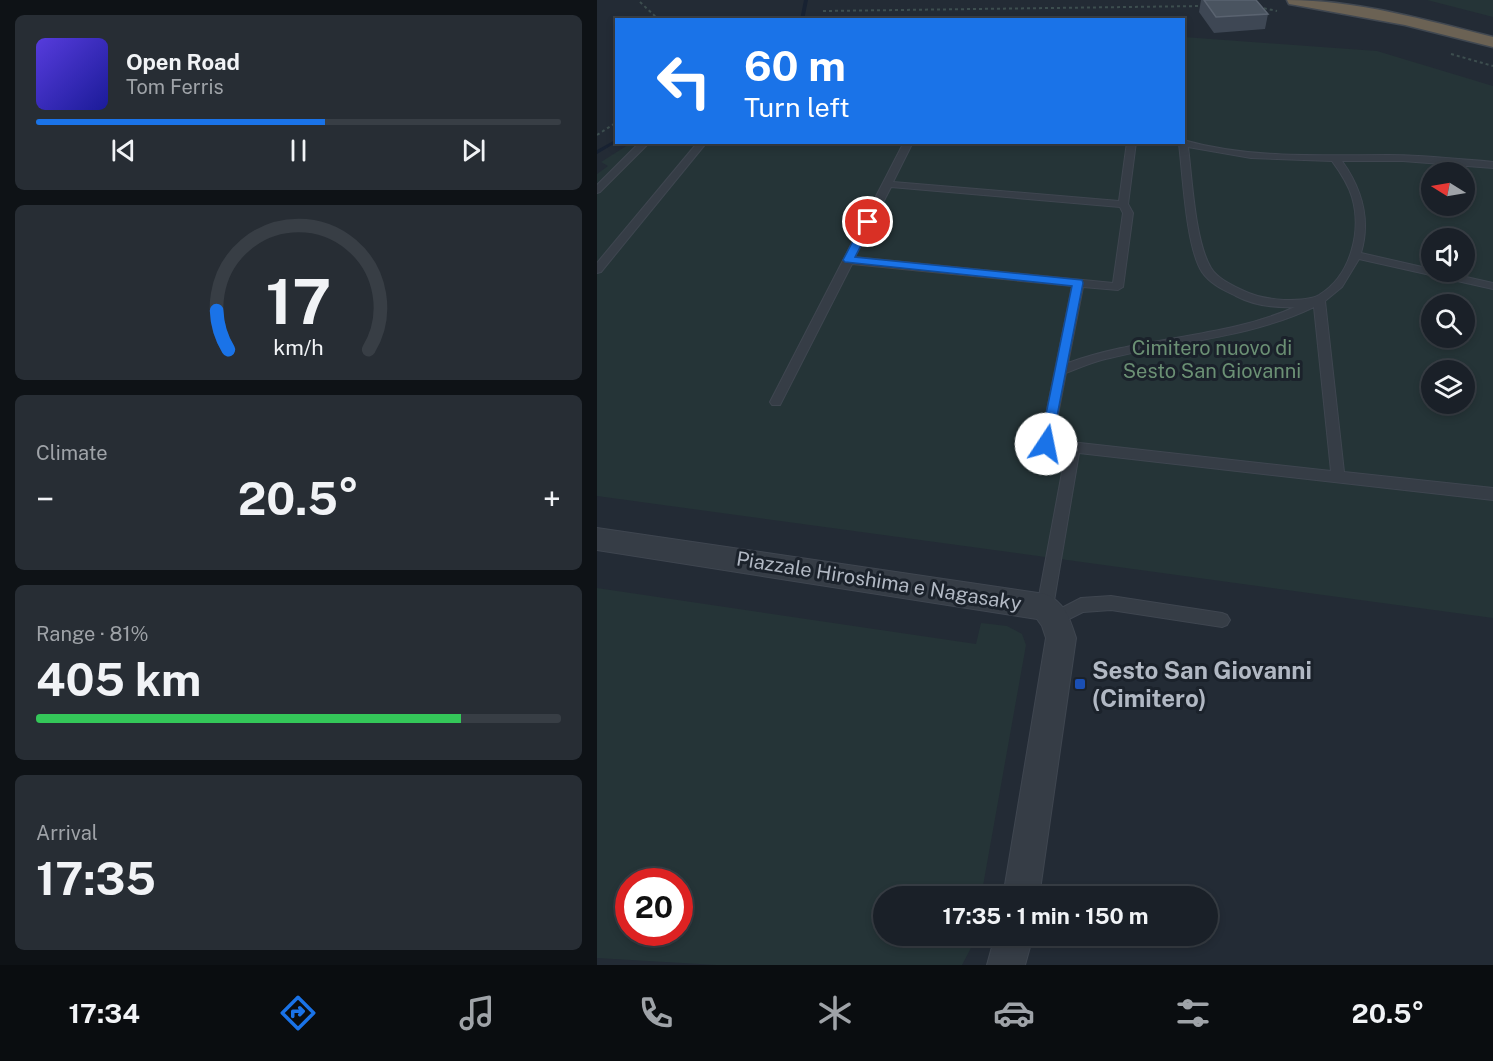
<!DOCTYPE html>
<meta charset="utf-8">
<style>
body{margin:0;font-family:"Public Sans",sans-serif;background:#272d34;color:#f1f3f6;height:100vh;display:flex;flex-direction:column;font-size:22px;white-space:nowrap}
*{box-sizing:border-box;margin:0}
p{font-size:20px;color:#9fa3a8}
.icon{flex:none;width:33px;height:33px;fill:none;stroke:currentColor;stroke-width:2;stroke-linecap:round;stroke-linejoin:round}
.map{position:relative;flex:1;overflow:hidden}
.side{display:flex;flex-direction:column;gap:15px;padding:15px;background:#0e1216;width:597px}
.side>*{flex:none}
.banner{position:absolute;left:18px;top:18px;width:570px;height:126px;border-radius:0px;box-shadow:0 3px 9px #0003,0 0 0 2px #383e45;background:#1a73e8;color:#fff;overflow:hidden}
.needle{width:39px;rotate:281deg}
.buttons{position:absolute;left:824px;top:162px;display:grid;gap:12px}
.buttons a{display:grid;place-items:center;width:54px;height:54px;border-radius:50%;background:#1a2028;box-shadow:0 3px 9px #0003,0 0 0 2px #383e45;font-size:30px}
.speed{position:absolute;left:18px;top:868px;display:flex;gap:12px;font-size:30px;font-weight:700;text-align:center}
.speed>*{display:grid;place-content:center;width:78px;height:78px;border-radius:50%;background:#1a2028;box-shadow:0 3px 9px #0003,0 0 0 2px #383e45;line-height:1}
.speed .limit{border:9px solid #d22;background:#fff;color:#111}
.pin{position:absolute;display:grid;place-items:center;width:51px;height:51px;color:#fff;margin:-26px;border:3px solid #fff;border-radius:50%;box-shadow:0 2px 6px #0007}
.me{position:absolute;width:66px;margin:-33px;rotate:11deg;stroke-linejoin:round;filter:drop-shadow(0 0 4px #0008)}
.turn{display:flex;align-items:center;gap:21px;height:126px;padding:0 30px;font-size:27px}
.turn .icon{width:78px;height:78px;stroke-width:2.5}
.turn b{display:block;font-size:42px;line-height:51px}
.big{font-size:45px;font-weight:700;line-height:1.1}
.side .card{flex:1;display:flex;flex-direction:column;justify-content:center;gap:9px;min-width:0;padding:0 21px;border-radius:9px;background:#272d34}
.side .dial{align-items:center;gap:0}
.dial svg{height:156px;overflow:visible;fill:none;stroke:#383e45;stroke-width:7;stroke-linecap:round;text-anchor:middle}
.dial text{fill:#f1f3f6;stroke:none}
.song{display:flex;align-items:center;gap:18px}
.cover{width:72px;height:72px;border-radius:9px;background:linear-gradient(135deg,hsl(250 70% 55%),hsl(240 70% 35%))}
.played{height:6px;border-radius:3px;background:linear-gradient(90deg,#1a73e8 55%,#383e45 55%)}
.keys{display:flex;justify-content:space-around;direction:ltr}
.heat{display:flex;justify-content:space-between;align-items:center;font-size:33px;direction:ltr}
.charge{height:9px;border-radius:4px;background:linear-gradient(90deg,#34c759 81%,#383e45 0)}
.trip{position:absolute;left:276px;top:886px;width:345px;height:60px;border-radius:30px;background:#1a2028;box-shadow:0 3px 9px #0003,0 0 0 2px #383e45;font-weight:700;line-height:60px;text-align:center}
.tabs{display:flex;height:96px;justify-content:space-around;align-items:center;background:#0a0d10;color:#9fa3a8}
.tabs .icon{width:42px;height:42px}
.tabs .on{color:#1a73e8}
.tabs b{font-size:27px;color:#f1f3f6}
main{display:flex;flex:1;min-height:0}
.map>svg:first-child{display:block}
</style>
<main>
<section class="side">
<div class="card">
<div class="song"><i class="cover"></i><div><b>Open Road</b><p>Tom Ferris</p></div></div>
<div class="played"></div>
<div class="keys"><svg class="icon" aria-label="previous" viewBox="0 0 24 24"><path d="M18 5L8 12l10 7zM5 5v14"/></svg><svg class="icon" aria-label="pause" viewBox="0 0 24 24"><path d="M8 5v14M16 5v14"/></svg><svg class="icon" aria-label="next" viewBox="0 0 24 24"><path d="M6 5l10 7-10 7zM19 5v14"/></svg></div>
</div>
<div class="card dial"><svg viewBox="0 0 100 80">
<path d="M14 69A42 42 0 1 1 86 69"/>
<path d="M14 69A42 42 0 0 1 8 49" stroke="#1a73e8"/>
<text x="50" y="56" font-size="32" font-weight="700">17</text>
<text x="50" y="72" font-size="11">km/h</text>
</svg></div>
<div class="card"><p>Climate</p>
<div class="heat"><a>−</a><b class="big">20.5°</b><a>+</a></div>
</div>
<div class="card"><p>Range · 81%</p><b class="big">405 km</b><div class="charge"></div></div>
<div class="card"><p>Arrival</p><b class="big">17:35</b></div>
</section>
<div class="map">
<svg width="896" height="965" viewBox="0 0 896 965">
<rect width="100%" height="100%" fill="#232b35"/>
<g fill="#253437" fill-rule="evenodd">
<path d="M830,0H896V17Z"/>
<path d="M587,37L780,51L896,86V618L0,496V174L11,166L4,162L34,143L586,142ZM834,172H867V206H834ZM834,238H867V272H834ZM834,304H867V338H834ZM834,370H867V404H834Z"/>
<path d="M0,588L379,644L384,623L410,626L425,634L429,645L384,897H286V936H377L376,944L365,965H119L0,958ZM32,882H82V933H32Z"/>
</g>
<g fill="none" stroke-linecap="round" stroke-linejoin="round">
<g fill="#182232" fill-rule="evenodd">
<path d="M207,0H211L207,20H203Z"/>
<path d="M20,139V142L0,154V150Z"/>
</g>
<g stroke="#3f4650" stroke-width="2">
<g id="lane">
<path d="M586,140C654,159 722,155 791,155C826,155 861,159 896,162V168L806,161H745C765,189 774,219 764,253L834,269V272H847L896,283V289L762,259L745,287L728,301L747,472L896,488V500L482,453L456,607L453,612L448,614L443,612L440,607L469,451L449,449L443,444L475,286L255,264L183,405H175L173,402L307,142H316L296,182L522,201L530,142H539L531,204L536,213L526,287L521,290L486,287L471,363C544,336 626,339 698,307C678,308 656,305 639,296C627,290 613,284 605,272C589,247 586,176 582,144L579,142H586ZM591,147L654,158L735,161C743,172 751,184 755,197C765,231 754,276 722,295C713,300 697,300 687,300C673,299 659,297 647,291C635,285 621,279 614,268C598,242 595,178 591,147ZM294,187L523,207L526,213L516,283L258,257ZM717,307L734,471L456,440L469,373C484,367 498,361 513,358C581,341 653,338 717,307Z"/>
<path d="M43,142H53L3,192L0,193V185Z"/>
<path d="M101,142H110L4,272L0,273V263Z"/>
<path d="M514,596L625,613L630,615L633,620L630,625L625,627L514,610L486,612L458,626L453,624L450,619L453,614L484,598Z"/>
</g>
</g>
<g stroke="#3f4650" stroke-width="2">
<g id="street">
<path d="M0,528L448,594C468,602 473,619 479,638L442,897H406L449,638L445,626L440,619L0,550Z"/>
<path d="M398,936H436L428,965H390Z"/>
</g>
</g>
<g stroke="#414851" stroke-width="3">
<path id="highway" d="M690,0C760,0 828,20 896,37V47L808,25L698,5L692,4Z"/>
</g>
<g stroke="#3d4e4f" stroke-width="2" stroke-dasharray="3 3" stroke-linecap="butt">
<path d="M43,2L60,18L67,20"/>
<path d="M661,7L680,11"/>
<path d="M226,11L606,6"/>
<path d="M854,54L896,66"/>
<path d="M0,135L20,122"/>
</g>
<use href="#lane" fill="#363d46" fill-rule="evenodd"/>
<use href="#street" fill="#363d46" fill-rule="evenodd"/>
<use href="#highway" fill="#6b6254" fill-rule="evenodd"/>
</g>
<path fill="#3e4754" d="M604,0H659L671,14L668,29L617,33L602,12Z"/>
<path fill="#4a5460" stroke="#5a6370" stroke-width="1.5" d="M607,0H659L671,14L619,17Z"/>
<path fill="#1a73e8" stroke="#114b97" stroke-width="1.5" d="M267,220L276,222L258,257L485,280L486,283L454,447L449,449L443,444L475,286L248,262L246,260Z"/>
<rect fill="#1a4fb4" stroke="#1b222b" stroke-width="2" x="477" y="678" width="12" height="12" rx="3"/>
<g text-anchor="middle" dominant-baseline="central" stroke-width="6" stroke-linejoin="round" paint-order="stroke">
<g font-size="20" fill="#6b9074" stroke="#1b222b">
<text x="615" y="348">Cimitero nuovo di<tspan x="615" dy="23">Sesto San Giovanni</tspan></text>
</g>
<g font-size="20" fill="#b1b8c3" stroke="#1b222b">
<text transform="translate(282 581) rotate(9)">Piazzale Hiroshima e Nagasaky</text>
</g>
<g font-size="24" font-weight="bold" fill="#b1b8c3" stroke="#1b222b" text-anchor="start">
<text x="495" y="670">Sesto San Giovanni<tspan x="495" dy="28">(Cimitero)</tspan></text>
</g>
</g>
</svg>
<div class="buttons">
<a><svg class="needle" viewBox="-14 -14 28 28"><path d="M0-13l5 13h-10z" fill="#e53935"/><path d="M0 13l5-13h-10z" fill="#9fa3a8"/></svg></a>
<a><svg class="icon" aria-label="sound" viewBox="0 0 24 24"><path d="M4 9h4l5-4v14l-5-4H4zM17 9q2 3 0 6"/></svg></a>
<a><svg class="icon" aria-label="search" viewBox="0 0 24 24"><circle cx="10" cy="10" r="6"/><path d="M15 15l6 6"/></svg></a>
<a><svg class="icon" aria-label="layers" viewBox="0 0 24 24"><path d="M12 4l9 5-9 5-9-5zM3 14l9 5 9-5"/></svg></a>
</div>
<div class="speed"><div class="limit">20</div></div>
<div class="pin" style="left:271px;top:222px;background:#d93025"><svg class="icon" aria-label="arrive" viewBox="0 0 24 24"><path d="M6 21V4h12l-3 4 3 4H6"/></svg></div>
<svg class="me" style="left:449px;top:444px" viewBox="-20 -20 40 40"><circle r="19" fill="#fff"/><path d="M0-13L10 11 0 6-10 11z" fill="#1a73e8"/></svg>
<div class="trip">17:35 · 1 min · 150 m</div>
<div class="banner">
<div class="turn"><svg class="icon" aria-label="left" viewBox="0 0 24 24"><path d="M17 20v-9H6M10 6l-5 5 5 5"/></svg><div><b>60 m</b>Turn left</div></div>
</div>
</div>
</main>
<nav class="tabs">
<b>17:34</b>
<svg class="icon on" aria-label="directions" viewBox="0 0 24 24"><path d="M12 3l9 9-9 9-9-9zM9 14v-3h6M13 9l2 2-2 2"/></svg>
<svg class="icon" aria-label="music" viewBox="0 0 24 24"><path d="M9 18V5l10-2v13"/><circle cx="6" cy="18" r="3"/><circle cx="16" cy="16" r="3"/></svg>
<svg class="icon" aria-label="phone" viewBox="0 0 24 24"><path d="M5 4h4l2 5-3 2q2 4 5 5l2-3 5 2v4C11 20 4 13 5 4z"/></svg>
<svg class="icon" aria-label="climate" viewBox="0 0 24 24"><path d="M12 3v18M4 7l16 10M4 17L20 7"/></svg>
<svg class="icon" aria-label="car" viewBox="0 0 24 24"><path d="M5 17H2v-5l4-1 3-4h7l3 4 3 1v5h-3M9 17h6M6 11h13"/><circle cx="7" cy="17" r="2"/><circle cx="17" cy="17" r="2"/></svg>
<svg class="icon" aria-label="filters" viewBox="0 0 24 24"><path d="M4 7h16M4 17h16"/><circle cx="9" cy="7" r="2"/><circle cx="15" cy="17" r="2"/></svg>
<b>20.5°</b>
</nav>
